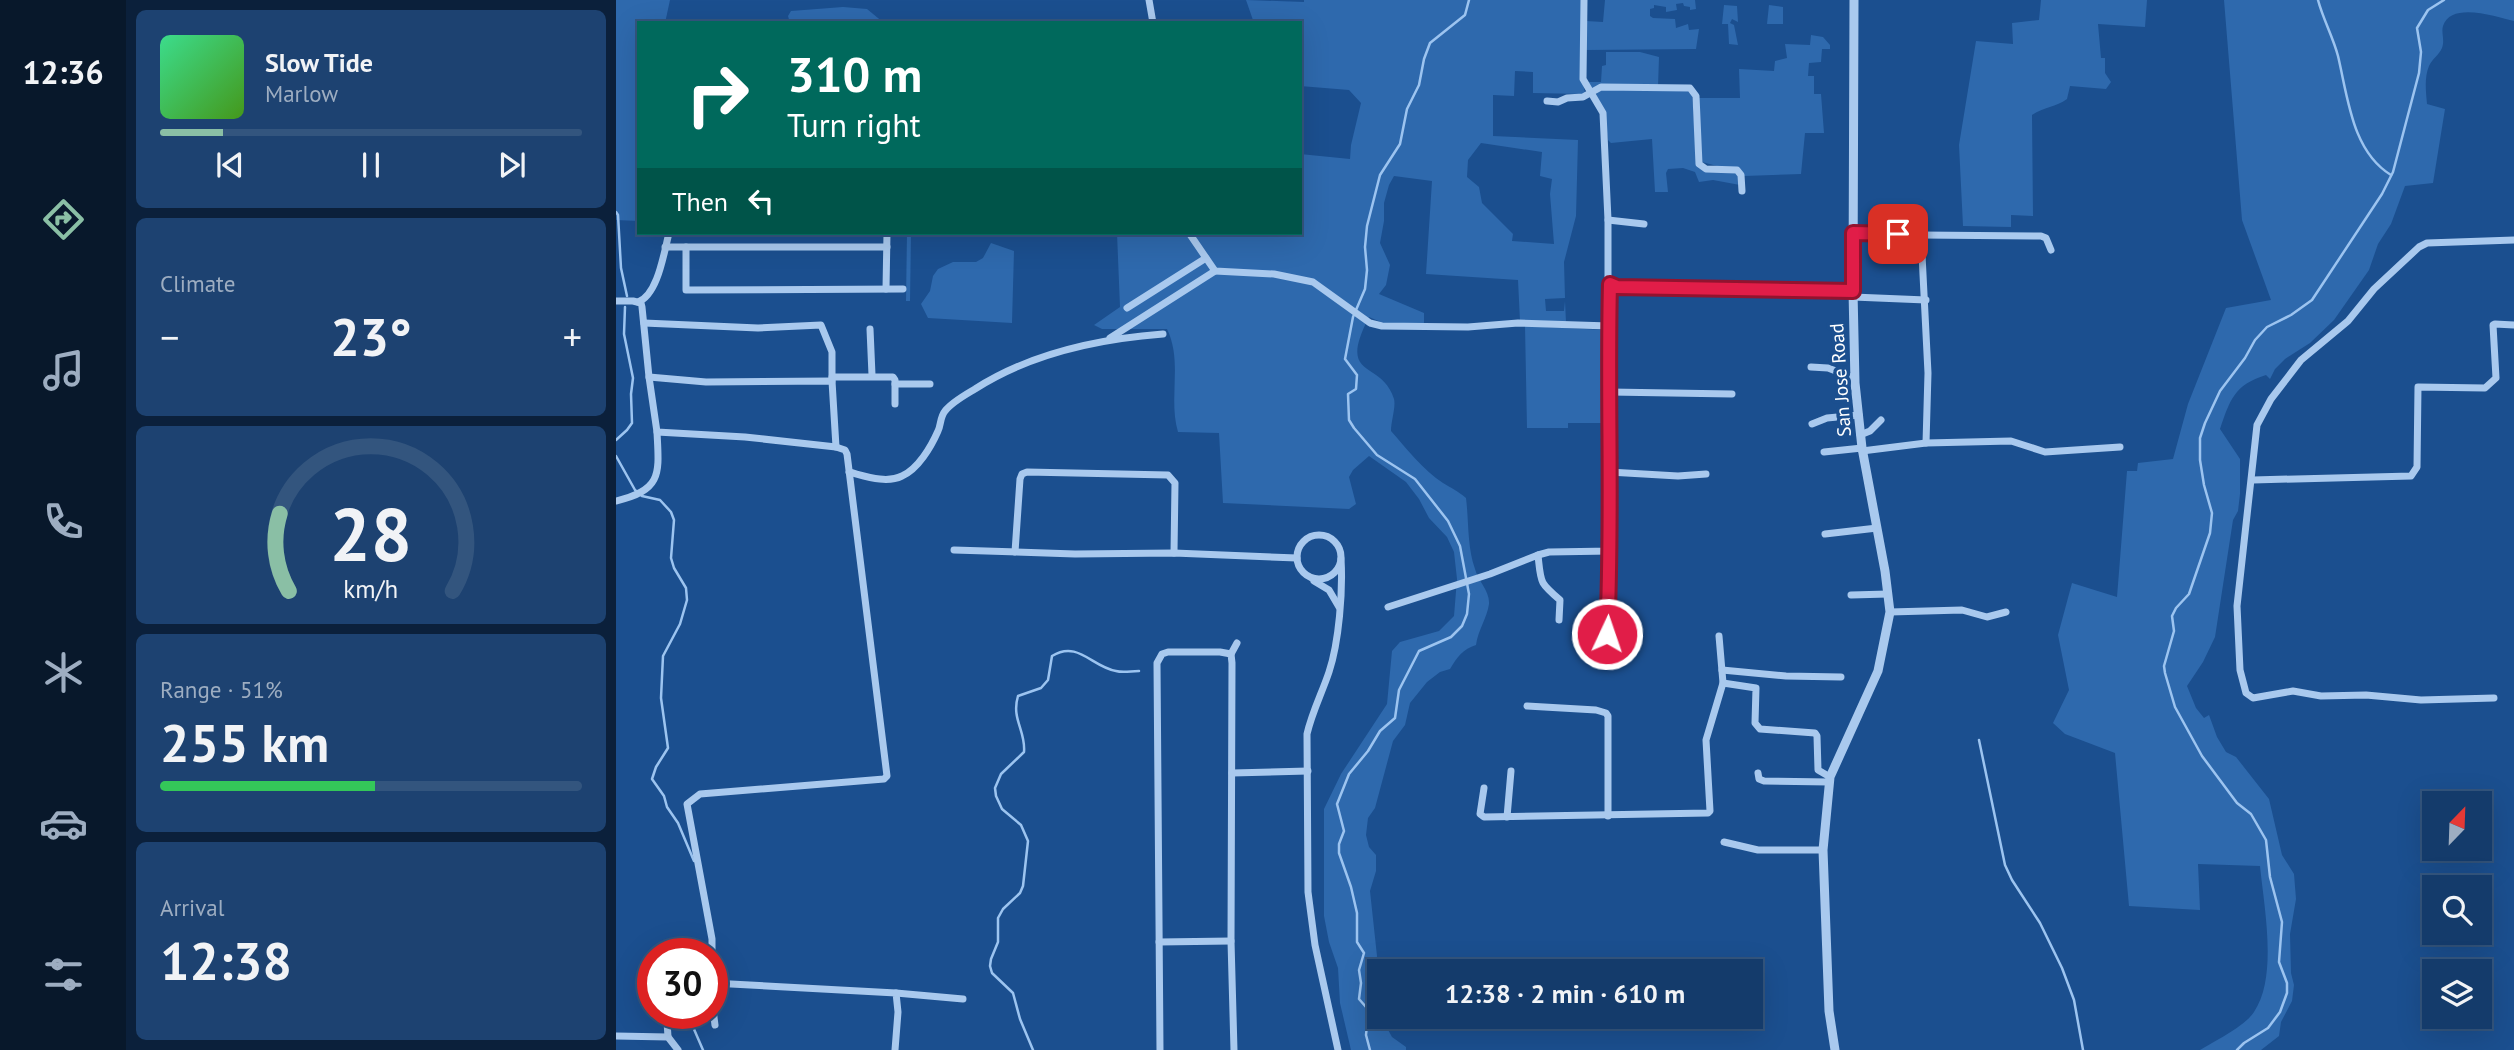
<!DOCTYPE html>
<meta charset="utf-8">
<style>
body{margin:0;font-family:"PT Sans",sans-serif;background:#1d4271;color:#f1f3f6;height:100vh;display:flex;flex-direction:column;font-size:26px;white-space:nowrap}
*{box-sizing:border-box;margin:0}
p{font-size:23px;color:#9dadc1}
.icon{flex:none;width:38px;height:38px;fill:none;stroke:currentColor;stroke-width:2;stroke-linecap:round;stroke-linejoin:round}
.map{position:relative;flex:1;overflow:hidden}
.side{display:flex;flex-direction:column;gap:10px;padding:10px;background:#0b203b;width:490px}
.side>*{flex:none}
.hud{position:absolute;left:21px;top:21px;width:665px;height:214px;border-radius:0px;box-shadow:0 7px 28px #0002,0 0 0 2px #33557e;background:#00695c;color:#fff;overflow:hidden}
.needle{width:46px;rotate:23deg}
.controls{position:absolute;left:1806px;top:791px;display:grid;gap:14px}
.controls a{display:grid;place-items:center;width:70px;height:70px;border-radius:0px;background:#143b6b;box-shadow:0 7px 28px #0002,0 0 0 2px #33557e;font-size:35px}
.speed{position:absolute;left:21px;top:938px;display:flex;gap:14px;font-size:35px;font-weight:700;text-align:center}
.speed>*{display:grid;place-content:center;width:91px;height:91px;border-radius:50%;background:#143b6b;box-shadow:0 7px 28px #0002,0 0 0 2px #33557e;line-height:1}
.speed .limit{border:10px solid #d22;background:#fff;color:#111}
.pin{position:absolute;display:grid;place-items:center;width:60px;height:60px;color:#fff;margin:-30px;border-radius:14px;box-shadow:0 4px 10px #0006}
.me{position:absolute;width:77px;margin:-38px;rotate:3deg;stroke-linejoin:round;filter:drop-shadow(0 0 5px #0008)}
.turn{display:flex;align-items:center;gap:24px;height:147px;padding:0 35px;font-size:32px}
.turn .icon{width:91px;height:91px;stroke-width:2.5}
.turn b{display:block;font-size:49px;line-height:60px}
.then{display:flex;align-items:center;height:66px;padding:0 35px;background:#0003;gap:14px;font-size:26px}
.big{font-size:52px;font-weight:700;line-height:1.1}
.side .tile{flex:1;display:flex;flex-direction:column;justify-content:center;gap:10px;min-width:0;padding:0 24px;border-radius:10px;background:#1d4271}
.side .dial{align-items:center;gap:0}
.dial svg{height:182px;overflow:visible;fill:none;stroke:#33557e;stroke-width:7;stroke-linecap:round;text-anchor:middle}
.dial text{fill:#f1f3f6;stroke:none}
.song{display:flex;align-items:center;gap:21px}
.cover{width:84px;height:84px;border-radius:10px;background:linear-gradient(135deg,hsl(150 70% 55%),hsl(100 70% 35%))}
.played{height:7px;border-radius:4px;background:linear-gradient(90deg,#8abfa5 15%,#33557e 15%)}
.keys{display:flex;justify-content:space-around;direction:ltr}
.heat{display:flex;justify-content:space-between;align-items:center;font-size:38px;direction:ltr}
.charge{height:10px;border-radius:5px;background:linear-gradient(90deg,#34c759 51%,#33557e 0)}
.trip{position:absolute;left:751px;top:959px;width:396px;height:70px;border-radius:0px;background:#143b6b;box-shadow:0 7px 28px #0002,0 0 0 2px #33557e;font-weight:700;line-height:70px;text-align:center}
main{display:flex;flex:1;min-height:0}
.dock{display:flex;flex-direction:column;width:126px;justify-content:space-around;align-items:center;background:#08182b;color:#9dadc1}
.dock .icon{width:49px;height:49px}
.dock .selected{color:#8abfa5}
.dock b{font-size:32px;color:#f1f3f6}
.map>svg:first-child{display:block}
</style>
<main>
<nav class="dock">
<b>12:36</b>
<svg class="icon selected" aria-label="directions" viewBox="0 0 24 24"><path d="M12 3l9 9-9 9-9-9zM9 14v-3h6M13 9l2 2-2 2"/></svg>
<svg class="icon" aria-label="music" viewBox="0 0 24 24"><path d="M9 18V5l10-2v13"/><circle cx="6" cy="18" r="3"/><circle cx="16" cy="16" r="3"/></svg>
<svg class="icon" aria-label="phone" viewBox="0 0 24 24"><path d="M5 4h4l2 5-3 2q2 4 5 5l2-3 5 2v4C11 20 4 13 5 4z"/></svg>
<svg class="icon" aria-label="climate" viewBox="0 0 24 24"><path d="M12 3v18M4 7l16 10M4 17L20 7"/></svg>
<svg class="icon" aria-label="car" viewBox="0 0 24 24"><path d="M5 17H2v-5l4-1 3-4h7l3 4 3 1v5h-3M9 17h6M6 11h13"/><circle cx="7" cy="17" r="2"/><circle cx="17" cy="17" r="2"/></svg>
<svg class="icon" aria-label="filters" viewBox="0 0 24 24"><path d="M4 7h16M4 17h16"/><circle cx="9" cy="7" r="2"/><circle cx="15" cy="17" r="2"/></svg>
</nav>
<section class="side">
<div class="tile">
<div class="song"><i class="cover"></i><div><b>Slow Tide</b><p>Marlow</p></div></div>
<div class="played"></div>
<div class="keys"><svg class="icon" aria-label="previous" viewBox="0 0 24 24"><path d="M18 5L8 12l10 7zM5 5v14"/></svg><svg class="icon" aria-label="pause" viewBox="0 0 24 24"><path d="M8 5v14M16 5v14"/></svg><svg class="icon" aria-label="next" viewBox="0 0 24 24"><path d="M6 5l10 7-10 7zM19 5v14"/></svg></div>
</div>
<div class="tile"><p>Climate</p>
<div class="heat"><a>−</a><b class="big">23°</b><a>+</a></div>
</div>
<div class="tile dial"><svg viewBox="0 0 100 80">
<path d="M14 69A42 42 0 1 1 86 69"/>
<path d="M14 69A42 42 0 0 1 10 35" stroke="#8abfa5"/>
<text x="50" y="56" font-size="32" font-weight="700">28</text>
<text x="50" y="72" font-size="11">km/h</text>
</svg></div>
<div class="tile"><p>Range · 51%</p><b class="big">255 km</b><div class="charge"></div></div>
<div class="tile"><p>Arrival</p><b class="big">12:38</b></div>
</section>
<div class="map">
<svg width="1898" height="1050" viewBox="0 0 1898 1050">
<rect width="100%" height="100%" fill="#1b4f8f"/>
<g fill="#2e69ad" fill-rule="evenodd">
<path d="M0,0H54L49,23H23V221L0,220Z"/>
<path d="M630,0L688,2V0H966V79L969,93L967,94L917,93V72L899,71L898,96L877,95V136L962,140L960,216L948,262L949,298L929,299L930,311H948L949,301L950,322L904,321L902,280L810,274L816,181L778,176L773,185L768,203V221L764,243L774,265L770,285L763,294L808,313V323H767L753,317C720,381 766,359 778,399C780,407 775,421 775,431C790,448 807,470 827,483C835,488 842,491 850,498C853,522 851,546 859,569C862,581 874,591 873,604C871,618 862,630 860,645C847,649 841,657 834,669L824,672L811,682L794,703L789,725L777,741L759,808L752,818L750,835L753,847L760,855V871L754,891L761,956L758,976L763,986V1017H765L776,1037L790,1047V1050H735L724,1003L722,968L713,942L708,916V809L725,774L771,704L776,651L784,642L823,631L838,616L841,579L838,552L831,537L813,518L803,499L790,482L753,456L737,470L733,477L740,504L733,509L607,503L603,433L562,432C552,398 567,362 551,329H486L478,325L504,307L501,233H684V154L734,159L735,145L745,103L733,90L684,86V23H638ZM865,143L926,152L924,176L936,179L934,194L938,244L896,241L897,234L866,203L863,187L851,177L852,160Z"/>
<path d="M989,0H1079L1080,9L1074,10V7L1068,6L1067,3L1060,4L1061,10L1050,12V7L1038,5V8L1034,9V16L1037,18L1059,19L1060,28L1072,24L1073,30L1083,29L1080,49L970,50V21L987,22Z"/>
<path d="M1425,0H1531L1529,27L1482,24L1485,58H1489V73L1495,82L1490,89L1454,86L1451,99C1440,107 1428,107 1416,115L1417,216L1395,215V227L1347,226L1343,145L1360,41L1397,44L1396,23L1423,20Z"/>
<path d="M1608,0H1898V21C1881,17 1835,1 1827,26C1825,33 1829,40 1826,48C1823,55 1816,59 1813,66C1808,78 1810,92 1811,104L1829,109L1817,183L1789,186L1775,224L1762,244L1753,270L1718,320L1694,343L1669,359L1659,369L1654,379L1650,375C1618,385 1614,400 1604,429L1624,459V494L1622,511L1617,520L1599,637L1587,662L1571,686L1580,708L1588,718L1593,715L1601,737L1610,752L1620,757L1653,799L1666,855L1678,874L1680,899L1674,934L1675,973L1678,985L1676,1001L1665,1022L1663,1036L1645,1050H1584C1599,1041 1629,1026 1638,1012C1662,977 1648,907 1644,866L1582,864L1584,910L1513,906L1499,753L1449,734L1437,723L1453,690L1442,635L1456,583L1501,597L1511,471H1521L1522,463L1557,459L1572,404L1610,308L1655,300L1626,220Z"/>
<path d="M1108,5L1121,6L1122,22L1116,19L1114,23L1118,25L1122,45L1113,44L1112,24H1106Z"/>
<path d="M1153,5L1167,7V24H1151Z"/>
<path d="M227,7L251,9L268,23H174L172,16L175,11Z"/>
<path d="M1195,35L1207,37L1214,45V49H1206L1205,62L1193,63L1192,76H1198V94H1205L1208,133H1189L1185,174L1128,176L1127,173L1086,162L1082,98H1124L1123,69L1158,71L1159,61L1171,58L1169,44L1194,45Z"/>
<path d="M990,52H1024L1043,57L1042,87L976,88L970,82H985L986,66L990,65Z"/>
<path d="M1070,89L1076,92L1081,164L1123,173L1124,185L1097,180L1083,182L1079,172L1067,168L1052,169L1050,173L1052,192H1039L1036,139L995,143L992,140L987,108L980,95L982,90Z"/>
<path d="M291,233H295L294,301H290Z"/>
<path d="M375,243L398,251L396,323L312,318L305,304L314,291L317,276L322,269L337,262H360L367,258Z"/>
<path d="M909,326L989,330V423H952V428H911Z"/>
</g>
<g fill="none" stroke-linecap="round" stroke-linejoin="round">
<g stroke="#9cc4f0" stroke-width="2.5">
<path d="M1702,0C1707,19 1717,37 1722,56C1732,98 1736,151 1775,175"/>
<path d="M0,212L2,215L5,268L11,296"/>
<path d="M0,440L11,430L16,423L15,394L17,378L8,334L9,307"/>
<path d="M0,456L19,490L26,496L44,500L55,512L58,520L55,558L58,568L70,588L71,600L64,624L47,656L45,698L52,748L40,767L36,779L48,796L51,807L62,823L78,861"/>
<path d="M1363,740L1389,865L1396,880L1424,923L1446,968L1458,1000L1467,1050"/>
<path d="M71,1013L87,1050"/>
<path d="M417,1050L404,1019L397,993L376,973L374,966L375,959L382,942V918L387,909L404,893L407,886L412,841L405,825L386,809L380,796L379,788L385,774L408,752C410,731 395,719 402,696L425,688L432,680L436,656C462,640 476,667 500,671C507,673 515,671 523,671"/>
<path d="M754,1050L750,1035L752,1015L750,1007L743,999L745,983L743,970L748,953L741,942V913L735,887L723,853V844L728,831L721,804L733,774L752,751L764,731L779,718L783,690L803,651L835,637L846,626L851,614L853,594L844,546L832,521L799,479L761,455L738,428L733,420L732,394L740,389L741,375L729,359L737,317L749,289L751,270L749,247L751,226L764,175L784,144L791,109L803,85L808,59L814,43L849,15L853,0"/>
<path d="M1621,1050L1628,1043L1652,1028L1664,1012L1671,993V983L1663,962L1666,922L1654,877L1650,840L1635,814L1621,803L1586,756L1559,707L1549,673L1548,666L1558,631L1556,616L1560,608L1573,594L1594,533L1596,513L1588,485L1584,460V438L1589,423L1604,391L1629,358L1639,340L1651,327L1675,315L1696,300L1766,194L1777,172L1803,73L1805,52L1801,28L1812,10L1828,0"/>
</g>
<g stroke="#a9c9ee" stroke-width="7">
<path d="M533,0L537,23"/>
<path d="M931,101L942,102L951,98L967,97L985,87L1074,88L1080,96L1083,164L1090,169L1121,170L1125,175L1126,191"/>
<path d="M992,220L1028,224"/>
<path d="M573,233L599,271L658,274L697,282L754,323L766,326L852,327L902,323L993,326"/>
<path d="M1237,233L1305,235L1312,373L1310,443"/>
<path d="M1305,235L1425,236L1430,238L1435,250"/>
<path d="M49,247H271"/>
<path d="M70,247V290L287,289"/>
<path d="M994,284L1001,287L1237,291"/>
<path d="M270,289L271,233"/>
<path d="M1237,297L1310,300"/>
<path d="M0,301H17L25,303L26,307L33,377L41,432L129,437L220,447L229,450L231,454L271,776L268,779L84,794L71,804L96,939V961"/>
<path d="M22,302C42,295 48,252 53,233"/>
<path d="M511,308L590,258"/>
<path d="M28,323L142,328L205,325L216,352V381"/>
<path d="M254,329L256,375"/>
<path d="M494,338L599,271"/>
<path d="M1195,367L1212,368L1238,378"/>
<path d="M33,377L90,382L216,381L220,447"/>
<path d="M216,377H277L279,380V404"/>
<path d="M279,384H314"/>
<path d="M994,392L1116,394"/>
<path d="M1196,424L1211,418L1243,415"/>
<path d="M1244,435L1254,431L1265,420"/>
<path d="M1246,451L1310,443L1395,441L1429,452L1504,447"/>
<path d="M1208,452L1246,448"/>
<path d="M233,472C249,476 270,484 286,476C302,469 315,447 322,431C325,425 324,417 329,411C336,402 349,395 359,389C415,353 481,339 547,334"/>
<path d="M993,472L1062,476L1090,474"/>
<path d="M1637,480L1795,476L1801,467L1802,387L1869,388L1880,378L1877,325L1879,324L1898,325"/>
<path d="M0,501C47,490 43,473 41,432"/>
<path d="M1209,534L1261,528"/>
<circle cx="703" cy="557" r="22"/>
<path d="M338,550L459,554L558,553L681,558"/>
<path d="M399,552L404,479L406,474L411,472L552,475L559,483L558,553"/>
<path d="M922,555C925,583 923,582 944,600L943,620"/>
<path d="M698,581L713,590L723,607"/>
<path d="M1235,595L1272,594"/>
<path d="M772,607L874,574L922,555L933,552L995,551L993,472L994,284L992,278V220L987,113L967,79L968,0"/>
<path d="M1274,612L1346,610L1371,617L1390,612"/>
<path d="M615,654L621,643"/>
<path d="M990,661L995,551"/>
<path d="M1106,670L1170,676L1225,677"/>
<path d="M1107,683L1140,688L1139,723L1144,729L1199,733L1201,736L1202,770L1214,777"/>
<path d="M1878,698L1805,700L1750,695L1705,696L1677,691L1637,698L1630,693L1624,670L1621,606L1641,425L1655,399L1685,360L1732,321L1758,289L1803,247L1811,243L1898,240"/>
<path d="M911,706L980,710L990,713L992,716V816"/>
<path d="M616,773L692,771"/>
<path d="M1142,773L1143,779L1148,781L1213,782"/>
<path d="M868,788L864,814L868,817L1092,813L1094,811L1090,740L1107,683L1103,636"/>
<path d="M891,817L895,771"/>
<path d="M1108,842L1142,850H1207"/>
<path d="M543,942L615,941"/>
<path d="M96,983L280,993L282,1012L279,1050"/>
<path d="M280,993L347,999"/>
<path d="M96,1002L99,1025"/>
<path d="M51,1021L52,1037"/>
<path d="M0,1036L52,1037L62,1050"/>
<path d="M544,1050L541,663L546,654L552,652H604L615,654L616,663L615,941L618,1050"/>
<path d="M722,1050L699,945L692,892L691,734C696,712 706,693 713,672C723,642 727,591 725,559"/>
</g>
<path stroke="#a9c9ee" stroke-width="9" d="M1219,1050L1213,1011L1207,850L1214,777L1262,671L1274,612L1269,571L1246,448L1239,383L1237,291L1238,0"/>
</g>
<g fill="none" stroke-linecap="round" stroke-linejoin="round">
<g stroke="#92132f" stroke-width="18">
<path id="route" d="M991,634C997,517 991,401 994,284L1001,287L1237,291V233L1282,234"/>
</g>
<use href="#route" stroke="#e11d48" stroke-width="12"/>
</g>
<g text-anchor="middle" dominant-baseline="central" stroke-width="7" stroke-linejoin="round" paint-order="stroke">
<g font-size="19" fill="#fff" stroke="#1b4f8f">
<text transform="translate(1224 380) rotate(-94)">San Jose Road</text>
</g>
</g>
</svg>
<div class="controls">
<a><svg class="needle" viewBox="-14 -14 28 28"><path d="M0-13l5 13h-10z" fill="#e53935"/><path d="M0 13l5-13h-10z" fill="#9dadc1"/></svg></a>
<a><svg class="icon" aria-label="search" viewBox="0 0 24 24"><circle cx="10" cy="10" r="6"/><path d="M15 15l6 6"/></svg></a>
<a><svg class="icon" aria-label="layers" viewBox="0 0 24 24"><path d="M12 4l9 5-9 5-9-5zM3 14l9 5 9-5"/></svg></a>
</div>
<div class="speed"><div class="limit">30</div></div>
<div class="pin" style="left:1282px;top:234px;background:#d93025"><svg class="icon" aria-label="arrive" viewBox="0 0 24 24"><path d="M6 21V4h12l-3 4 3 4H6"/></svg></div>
<svg class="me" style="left:991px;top:634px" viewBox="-20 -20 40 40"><circle r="17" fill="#e11d48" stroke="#fff" stroke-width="3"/><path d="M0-11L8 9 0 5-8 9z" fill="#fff"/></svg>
<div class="trip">12:38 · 2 min · 610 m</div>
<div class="hud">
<div class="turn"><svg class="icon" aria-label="right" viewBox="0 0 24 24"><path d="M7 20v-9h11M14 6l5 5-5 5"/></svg><div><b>310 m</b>Turn right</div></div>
<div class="then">Then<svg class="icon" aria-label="left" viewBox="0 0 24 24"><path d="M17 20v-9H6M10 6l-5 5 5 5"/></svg></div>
</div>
</div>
</main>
